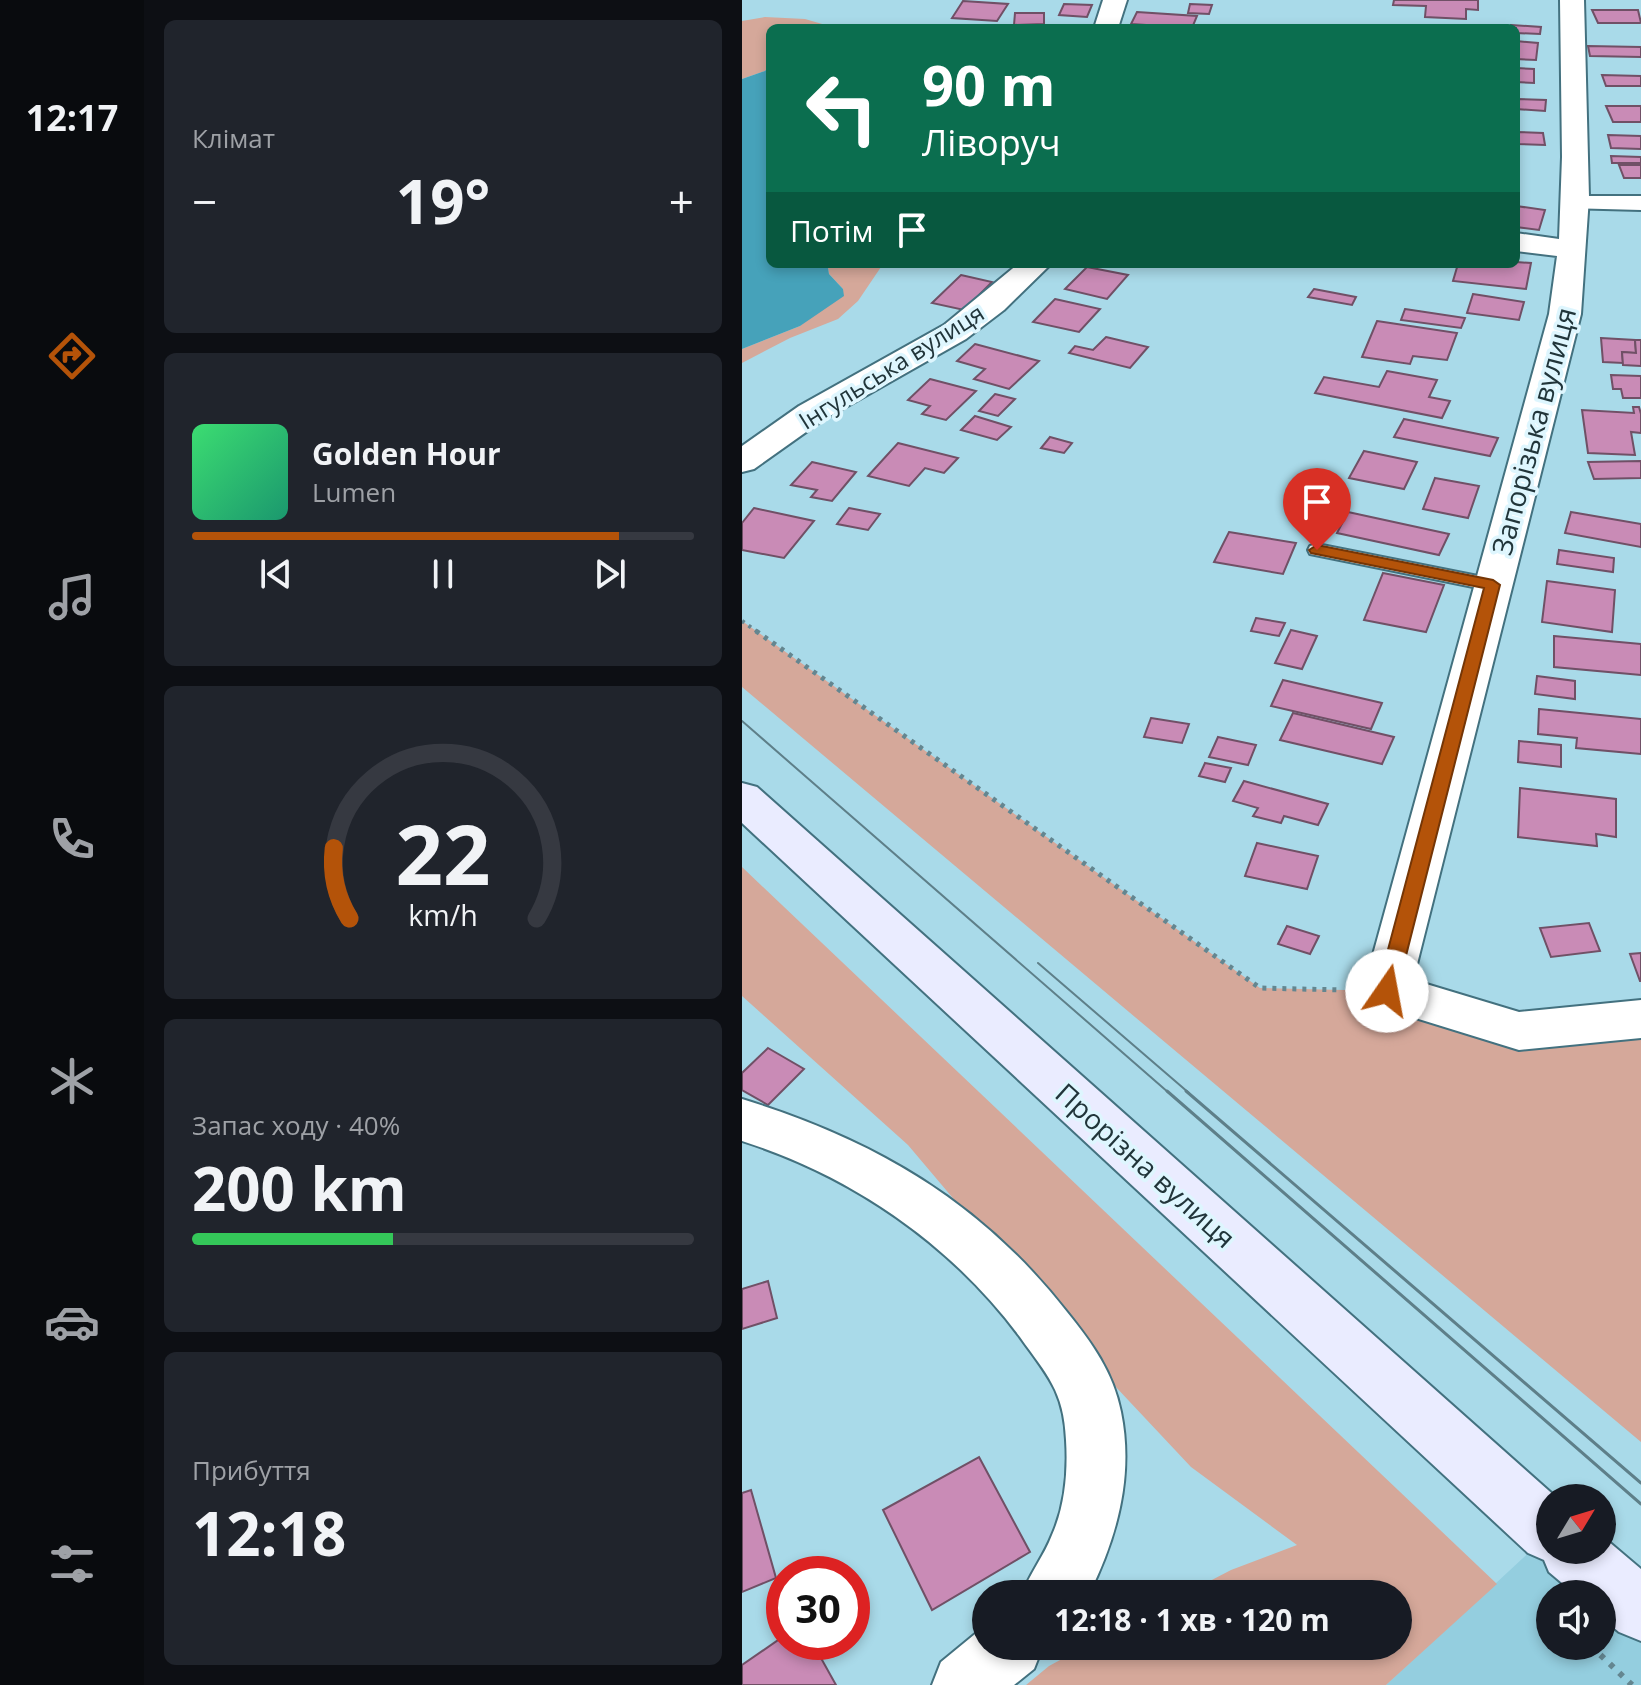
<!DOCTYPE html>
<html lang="uk">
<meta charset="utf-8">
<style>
body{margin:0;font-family:"Open Sans",sans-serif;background:#20242c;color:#f1f3f6;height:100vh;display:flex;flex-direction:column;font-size:30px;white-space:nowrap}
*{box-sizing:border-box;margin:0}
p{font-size:26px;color:#9ea1a6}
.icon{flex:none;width:44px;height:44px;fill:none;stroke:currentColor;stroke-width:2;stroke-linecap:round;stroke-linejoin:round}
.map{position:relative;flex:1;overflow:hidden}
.details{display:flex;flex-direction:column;gap:20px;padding:20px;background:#0d0f14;width:598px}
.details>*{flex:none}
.hud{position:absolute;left:24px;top:24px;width:754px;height:244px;border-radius:12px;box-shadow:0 4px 12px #0003;background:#0b6e4f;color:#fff;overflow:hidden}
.needle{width:52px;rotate:52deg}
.fabs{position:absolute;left:794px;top:1484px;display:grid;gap:16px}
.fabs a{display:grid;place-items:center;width:80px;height:80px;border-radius:50%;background:#171b24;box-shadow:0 4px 12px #0003;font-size:40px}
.speed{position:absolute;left:24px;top:1556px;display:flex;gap:16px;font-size:40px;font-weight:700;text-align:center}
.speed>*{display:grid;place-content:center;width:104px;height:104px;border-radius:50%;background:#171b24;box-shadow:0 4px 12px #0003;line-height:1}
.speed .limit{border:12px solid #d22;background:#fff;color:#111}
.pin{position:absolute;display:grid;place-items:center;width:68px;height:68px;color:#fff;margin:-82px -34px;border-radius:50% 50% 50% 0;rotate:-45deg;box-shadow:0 0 8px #0007}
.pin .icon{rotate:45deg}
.me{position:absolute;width:88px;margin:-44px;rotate:12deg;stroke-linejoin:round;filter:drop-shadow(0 0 6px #0008)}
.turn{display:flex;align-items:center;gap:28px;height:168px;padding:0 24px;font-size:36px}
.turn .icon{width:104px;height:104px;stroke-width:2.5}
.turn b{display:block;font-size:56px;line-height:68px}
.then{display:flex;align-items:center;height:76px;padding:0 24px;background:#0003;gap:16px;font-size:30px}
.big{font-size:60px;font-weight:700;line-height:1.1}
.details .widget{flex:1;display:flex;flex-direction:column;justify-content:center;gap:12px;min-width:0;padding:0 28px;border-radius:12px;background:#20242c}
.details .dial{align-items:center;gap:0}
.dial svg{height:208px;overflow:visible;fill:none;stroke:#363941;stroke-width:7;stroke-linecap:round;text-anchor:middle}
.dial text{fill:#f1f3f6;stroke:none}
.song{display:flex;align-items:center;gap:24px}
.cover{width:96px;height:96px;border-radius:12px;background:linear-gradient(135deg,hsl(140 70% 55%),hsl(160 70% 35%))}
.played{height:8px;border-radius:4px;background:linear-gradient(90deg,#b45309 85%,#363941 85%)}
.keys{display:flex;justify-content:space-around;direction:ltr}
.heat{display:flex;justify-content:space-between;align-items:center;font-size:44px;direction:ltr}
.charge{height:12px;border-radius:6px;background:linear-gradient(90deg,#34c759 40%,#363941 0)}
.trip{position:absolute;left:230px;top:1580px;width:440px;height:80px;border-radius:40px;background:#171b24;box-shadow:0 4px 12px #0003;font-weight:700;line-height:80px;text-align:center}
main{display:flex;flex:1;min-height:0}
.menu{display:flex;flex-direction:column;width:144px;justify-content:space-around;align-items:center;background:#090b0e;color:#9ea1a6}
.menu .icon{width:56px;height:56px}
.menu .selected{color:#b45309}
.menu b{font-size:36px;color:#f1f3f6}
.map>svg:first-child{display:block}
</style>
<main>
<nav class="menu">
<b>12:17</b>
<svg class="icon selected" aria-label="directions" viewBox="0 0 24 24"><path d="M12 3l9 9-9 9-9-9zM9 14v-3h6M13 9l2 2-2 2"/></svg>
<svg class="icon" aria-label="music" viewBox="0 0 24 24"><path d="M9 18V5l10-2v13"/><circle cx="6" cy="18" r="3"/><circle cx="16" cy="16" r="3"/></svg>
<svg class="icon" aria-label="phone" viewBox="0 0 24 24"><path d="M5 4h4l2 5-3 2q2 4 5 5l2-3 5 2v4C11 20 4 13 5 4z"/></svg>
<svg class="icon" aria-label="climate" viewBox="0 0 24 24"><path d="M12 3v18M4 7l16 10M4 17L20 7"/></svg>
<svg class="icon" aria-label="car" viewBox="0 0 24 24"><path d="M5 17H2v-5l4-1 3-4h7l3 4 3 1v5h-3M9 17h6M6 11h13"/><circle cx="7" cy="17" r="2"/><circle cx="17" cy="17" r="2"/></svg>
<svg class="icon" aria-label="filters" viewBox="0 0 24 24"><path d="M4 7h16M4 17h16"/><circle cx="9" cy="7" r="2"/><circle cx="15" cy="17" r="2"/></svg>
</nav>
<section class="details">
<div class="widget"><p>Клімат</p>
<div class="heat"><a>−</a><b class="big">19°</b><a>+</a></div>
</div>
<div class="widget">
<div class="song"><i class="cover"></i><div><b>Golden Hour</b><p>Lumen</p></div></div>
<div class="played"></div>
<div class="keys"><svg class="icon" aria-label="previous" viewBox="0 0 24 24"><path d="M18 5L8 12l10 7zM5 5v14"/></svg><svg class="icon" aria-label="pause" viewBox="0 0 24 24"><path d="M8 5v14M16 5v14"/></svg><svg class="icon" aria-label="next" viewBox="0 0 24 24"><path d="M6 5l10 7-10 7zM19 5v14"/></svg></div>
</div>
<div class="widget dial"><svg viewBox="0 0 100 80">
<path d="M14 69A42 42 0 1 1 86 69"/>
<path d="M14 69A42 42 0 0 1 8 42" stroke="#b45309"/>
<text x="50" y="56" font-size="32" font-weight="700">22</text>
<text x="50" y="72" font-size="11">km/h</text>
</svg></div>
<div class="widget"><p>Запас ходу · 40%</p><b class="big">200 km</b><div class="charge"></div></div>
<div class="widget"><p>Прибуття</p><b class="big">12:18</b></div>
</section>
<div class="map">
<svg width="899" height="1685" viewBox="0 0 899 1685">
<rect width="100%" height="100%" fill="#a9dae9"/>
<path fill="#94cedf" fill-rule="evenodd" d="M808,1533V1550L899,1610V1685H644ZM808,1594H860V1646H808Z"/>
<g fill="#d5a89a">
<path d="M23,17L63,19L94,28H28V65L23,71L0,79V21Z"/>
<path d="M92,264H141L116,301L96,319L48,338L0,363V349L58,326L101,289L87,274L86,268Z"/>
<path d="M0,621L518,988L645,991L692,1007L899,1019V1442L0,687Z"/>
<path d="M0,867L755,1584L644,1685H284L307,1666L344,1646H656V1594H443L489,1570L555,1545L449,1467L341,1352L166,1145L0,996Z"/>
</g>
<path fill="#46a2ba" d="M28,65V264H92L86,268L87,274L101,289L102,296L58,326L0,349V79L23,71Z"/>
<g fill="#c98bb6" stroke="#705066" stroke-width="2">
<path d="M652,0H736V10L724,9V19L683,17L684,6L651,5Z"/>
<path d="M221,1L266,4L255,21L210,18Z"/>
<path d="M322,4L350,5L345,17L317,15Z"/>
<path d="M448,4L470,5L467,14L446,13Z"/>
<path d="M850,10H896L899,23H856Z"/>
<path d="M395,12L455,16L450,28L389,24Z"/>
<path d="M273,13H302V24L272,25Z"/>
<path d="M769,25L799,27L798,34L774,33V28H768Z"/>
<path d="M774,41L796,43L794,60L774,59Z"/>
<path d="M846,46L899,47V57L848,56Z"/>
<path d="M774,68L792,69V83L774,82Z"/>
<path d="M860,75L899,76V86H864Z"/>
<path d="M774,99L804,100L803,111L774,109Z"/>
<path d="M864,106H899V122H871Z"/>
<path d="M774,132L801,133L803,145L774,144Z"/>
<path d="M866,135L899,136V149L869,148Z"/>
<path d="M869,156L899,157V163H870Z"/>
<path d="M877,165H899V178H882Z"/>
<path d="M774,206L803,210L797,230L774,227Z"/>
<path d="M774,262L789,263L784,289L711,281L716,264Z"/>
<path d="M345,267L386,275L365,299L323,289Z"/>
<path d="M219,275L250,282L222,310L190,303Z"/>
<path d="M572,289L614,297L610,305L566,297Z"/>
<path d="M731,294L782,302L777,320L725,313Z"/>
<path d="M313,299L358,309L337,332L291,322Z"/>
<path d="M663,309L723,318L719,328L659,320Z"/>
<path d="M635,321L715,333L705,360L671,356L668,364L620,357Z"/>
<path d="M364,337L406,347L388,368L327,353L333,346L351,350Z"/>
<path d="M859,338L893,340L894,353L880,352L881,363L861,362Z"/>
<path d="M893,340H899V366L881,365L880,352L894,353Z"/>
<path d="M233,344L297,361L267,389L232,379L243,369L215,361Z"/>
<path d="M645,371L695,380L687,397L708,401L700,418L573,393L582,377L637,387Z"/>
<path d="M869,375L899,376V398H881L879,389H871Z"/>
<path d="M188,379L234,391L204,420L180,414L188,406L166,400Z"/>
<path d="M253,394L273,399L256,416L237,411Z"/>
<path d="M891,407H897L899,414V433L889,432L893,455L846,453L840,410L892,413Z"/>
<path d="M233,416L269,427L255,440L219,430Z"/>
<path d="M662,419L756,438L748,456L652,437Z"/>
<path d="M308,437L330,443L322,453L299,448Z"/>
<path d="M156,443L216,458L202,473L183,468L167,486L126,476Z"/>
<path d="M622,451L675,462L662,489L607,478Z"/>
<path d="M899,461V478L852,479L846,462Z"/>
<path d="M70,462L114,472L90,501L69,497L75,490L49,485Z"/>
<path d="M693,478L737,486L726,518L681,509Z"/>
<path d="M12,508L72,521L42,558L0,550V523Z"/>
<path d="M107,508L138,514L126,530L95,524Z"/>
<path d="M606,512L707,534L697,555L595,533Z"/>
<path d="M829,512L899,524V547L823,533Z"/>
<path d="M487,532L554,543L541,574L472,562Z"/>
<path d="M817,550L872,558L871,572L815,564Z"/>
<path d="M641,573L702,585L684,632L622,620Z"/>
<path d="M805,581L873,590L870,632L800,622Z"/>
<path d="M514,618L543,623L537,636L509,631Z"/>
<path d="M549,630L575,636L560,669L533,663Z"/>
<path d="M812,636L899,644V675L812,667Z"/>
<path d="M795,676L833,681V699L793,694Z"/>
<path d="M541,680L640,703L629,729L529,706Z"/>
<path d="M797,709L899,719V754L834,748L835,738L796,734Z"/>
<path d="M551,713L652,737L640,764L538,740Z"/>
<path d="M409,718L447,724L440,743L402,737Z"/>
<path d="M476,737L514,745L506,765L467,757Z"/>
<path d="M777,741L819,745V767L776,762Z"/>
<path d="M463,763L489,768L483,782L457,776Z"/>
<path d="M502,781L586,804L576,825L542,816L539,823L511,816L516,808L491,801Z"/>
<path d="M778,788L874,799V837L854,834L855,846L776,837Z"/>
<path d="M515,843L576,856L565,889L503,876Z"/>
<path d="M847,923L858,951L809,957L798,928Z"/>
<path d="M545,926L577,936L568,954L536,944Z"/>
<path d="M899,953V981H898L888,954Z"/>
<path d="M26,1048L62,1069L26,1105L0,1090V1073Z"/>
<path d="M26,1281L35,1318L0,1329V1289Z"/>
<path d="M237,1457L288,1552L190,1610L141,1510Z"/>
<path d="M9,1490L34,1578L0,1592V1493Z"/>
<path d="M42,1636V1642H70L94,1685H0V1665Z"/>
</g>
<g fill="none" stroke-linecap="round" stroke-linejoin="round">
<g stroke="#43717f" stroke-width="4">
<path id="service" d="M575,544L751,579L760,585L751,591L568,554L566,550L568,546Z"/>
</g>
<g stroke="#43717f" stroke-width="4">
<path id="pedestrian" d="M832,196H899V210L824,208L821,203Z"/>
</g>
<g stroke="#43717f" stroke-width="4">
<g id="minor">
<path d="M361,0H385L376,28H352Z"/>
<path d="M818,0H842L847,197L839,314L671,980L777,1012L899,1000V1038L777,1050L628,1004L621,991L807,314L815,256L774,251V233L817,239L820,157Z"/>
<path d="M276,264H309L262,310L224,339L81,420L12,469L0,472V446L57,406L202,325Z"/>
<path d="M0,1099C133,1140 238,1201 325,1312C350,1343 371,1372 379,1412C392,1476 375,1537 347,1594H280C288,1573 302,1556 310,1535C323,1506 326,1471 324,1440C322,1391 305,1375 278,1337C209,1244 110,1176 0,1141Z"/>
<path d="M244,1625V1646H301L292,1669L272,1685H190L199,1662Z"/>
</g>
</g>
<g stroke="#43717f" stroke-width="4">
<path id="secondary" d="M0,783L15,787L815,1498H808V1550H860V1536L899,1569V1641L877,1632L860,1618V1594H833L807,1572L802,1560L786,1553L0,823Z"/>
</g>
<path stroke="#648690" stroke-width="4" stroke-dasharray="3 5" stroke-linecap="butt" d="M0,621L17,633"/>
<path stroke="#648690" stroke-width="5" stroke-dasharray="4 6" stroke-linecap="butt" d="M14,631L518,988L600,990"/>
<path stroke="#648690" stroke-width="6" stroke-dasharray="5 8" stroke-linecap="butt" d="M849,1646L890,1685"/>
<use href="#service" fill="#fff" fill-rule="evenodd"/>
<use href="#pedestrian" fill="#fff" fill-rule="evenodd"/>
<use href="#minor" fill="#fff" fill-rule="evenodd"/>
<use href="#secondary" fill="#eaecff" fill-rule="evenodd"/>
<g stroke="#5e7f89" stroke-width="2">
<path d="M0,721L427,1093"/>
<path d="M296,963L447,1093"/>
</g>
<g stroke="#5e7f89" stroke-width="3">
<path d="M425,1091L899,1504"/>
<path d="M444,1091L899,1483"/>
</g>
</g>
<path fill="#b45309" stroke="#753606" stroke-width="2" d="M575,545L751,580L758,585L655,991L652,996H638L635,991L742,588L569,553L567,550Z"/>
<g text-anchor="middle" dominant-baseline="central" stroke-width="7" stroke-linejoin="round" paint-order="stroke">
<g font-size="24" fill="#21353a" stroke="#def6fe">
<text transform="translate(149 366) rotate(-32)">Інгульська вулиця</text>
</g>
<g font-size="28" fill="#21353a" stroke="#def6fe">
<text transform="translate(791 431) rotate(-75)">Запорізька вулиця</text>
<text transform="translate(404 1165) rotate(42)">Прорізна вулиця</text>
</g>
</g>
</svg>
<div class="fabs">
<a><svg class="needle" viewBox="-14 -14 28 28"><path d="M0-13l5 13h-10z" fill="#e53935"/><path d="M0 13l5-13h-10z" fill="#9ea1a6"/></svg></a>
<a><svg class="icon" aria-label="sound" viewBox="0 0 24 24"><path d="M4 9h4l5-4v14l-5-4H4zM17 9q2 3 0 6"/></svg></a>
</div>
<div class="speed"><div class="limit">30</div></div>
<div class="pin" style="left:575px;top:550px;background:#d93025"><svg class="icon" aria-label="arrive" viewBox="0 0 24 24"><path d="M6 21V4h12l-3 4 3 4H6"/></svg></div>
<svg class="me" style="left:645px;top:991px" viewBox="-20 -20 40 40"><circle r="19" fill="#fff"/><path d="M0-13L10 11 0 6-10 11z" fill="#b45309"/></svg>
<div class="trip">12:18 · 1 хв · 120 m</div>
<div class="hud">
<div class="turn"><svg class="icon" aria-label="left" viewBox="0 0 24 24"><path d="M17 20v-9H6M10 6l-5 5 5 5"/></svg><div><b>90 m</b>Ліворуч</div></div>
<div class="then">Потім<svg class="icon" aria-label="arrive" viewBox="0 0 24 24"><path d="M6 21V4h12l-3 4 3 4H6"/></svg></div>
</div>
</div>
</main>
